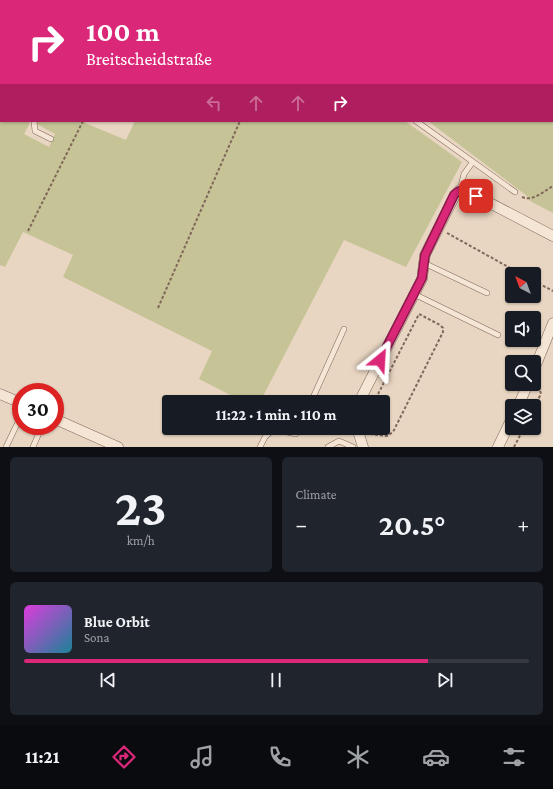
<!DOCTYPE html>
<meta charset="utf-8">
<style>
body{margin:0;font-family:"Crimson Pro",serif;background:#20242c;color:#f1f3f6;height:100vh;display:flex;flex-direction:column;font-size:15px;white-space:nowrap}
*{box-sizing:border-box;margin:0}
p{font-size:13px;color:#9ea1a6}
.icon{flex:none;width:22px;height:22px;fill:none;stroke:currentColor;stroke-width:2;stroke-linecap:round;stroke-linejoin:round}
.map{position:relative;height:447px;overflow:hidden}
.sheet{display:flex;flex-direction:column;gap:10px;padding:10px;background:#0d0f14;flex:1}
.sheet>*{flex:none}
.top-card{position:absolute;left:0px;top:0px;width:553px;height:122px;box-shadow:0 1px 3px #0004;background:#db2777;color:#fff;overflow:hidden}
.needle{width:26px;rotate:319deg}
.buttons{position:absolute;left:505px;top:267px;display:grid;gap:8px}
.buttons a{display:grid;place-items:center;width:36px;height:36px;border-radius:4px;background:#171b24;box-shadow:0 1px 3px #0004;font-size:20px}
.speed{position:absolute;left:12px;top:383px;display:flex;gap:8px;font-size:20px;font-weight:700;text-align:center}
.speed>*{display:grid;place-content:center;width:52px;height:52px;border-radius:50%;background:#171b24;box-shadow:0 1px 3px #0004;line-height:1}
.speed .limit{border:6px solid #d22;background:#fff;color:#111}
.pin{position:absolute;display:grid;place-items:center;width:34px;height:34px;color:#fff;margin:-17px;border-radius:8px;box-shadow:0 2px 6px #0006}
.me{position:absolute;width:44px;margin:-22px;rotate:27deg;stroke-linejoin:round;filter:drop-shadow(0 0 3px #0008)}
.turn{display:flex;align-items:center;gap:14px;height:84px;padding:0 20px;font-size:18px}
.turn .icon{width:52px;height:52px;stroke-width:2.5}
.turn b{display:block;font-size:28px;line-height:34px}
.lanes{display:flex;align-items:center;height:38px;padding:0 20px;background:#0003;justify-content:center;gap:20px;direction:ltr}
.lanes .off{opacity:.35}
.big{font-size:30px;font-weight:700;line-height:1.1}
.sheet .widget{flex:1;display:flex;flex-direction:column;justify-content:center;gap:6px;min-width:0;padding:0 14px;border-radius:6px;background:#20242c}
.sheet .dial{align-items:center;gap:0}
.dial b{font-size:52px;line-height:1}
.song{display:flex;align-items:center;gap:12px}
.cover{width:48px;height:48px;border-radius:6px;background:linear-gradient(135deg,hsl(300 70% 55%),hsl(190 70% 35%))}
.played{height:4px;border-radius:2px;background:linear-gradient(90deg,#db2777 80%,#363941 80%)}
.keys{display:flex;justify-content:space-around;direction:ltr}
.heat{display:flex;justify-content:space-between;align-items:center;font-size:22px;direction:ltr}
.sheet .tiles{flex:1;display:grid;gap:10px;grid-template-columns:1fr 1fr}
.widget:last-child{grid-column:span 2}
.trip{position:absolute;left:162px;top:395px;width:228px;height:40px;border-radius:4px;background:#171b24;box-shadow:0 1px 3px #0004;font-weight:700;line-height:40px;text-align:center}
.dock{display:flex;height:64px;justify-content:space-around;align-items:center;background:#090b0e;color:#9ea1a6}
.dock .icon{width:28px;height:28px}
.dock .current{color:#db2777}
.dock b{font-size:18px;color:#f1f3f6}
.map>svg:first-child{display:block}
</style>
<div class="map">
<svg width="553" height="447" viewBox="0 0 553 447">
<rect width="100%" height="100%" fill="#e9d6c2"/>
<g fill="#c6c397">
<path d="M0,0L70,1H1V121H29V125L24,134L49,147L55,134L35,123L36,121H86L85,123L126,140L135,121H405L462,162L406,267L344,240L260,402H244L199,379L212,351L63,277L73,255L23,232L5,267L0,265Z"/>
<path d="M83,0H553V213L530,201L527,196L428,121H552V1Z"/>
</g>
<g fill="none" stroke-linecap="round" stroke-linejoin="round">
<g stroke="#81685b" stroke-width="6">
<g id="service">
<path d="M74,0L76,1"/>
<path d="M344,1V0"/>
<path d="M387,1L388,0"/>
<path d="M34,121L35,131L51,139"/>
<path d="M416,121L515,192"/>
<path d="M460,190L464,174L472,163"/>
<path d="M424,263L487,293"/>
<path d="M414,294L498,335"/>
<path d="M311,402L344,329"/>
<path d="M6,447L21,416"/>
<path d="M33,447L42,426"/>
<path d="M260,447L265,437L274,429L296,434L299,428"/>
<path d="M328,447L339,441L353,447"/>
</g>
</g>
<g stroke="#81685b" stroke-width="11">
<g id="minor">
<path d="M534,370L553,323"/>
<path d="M0,394L21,403"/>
<path d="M359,402L422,279L425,255L455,195L460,190L463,189L553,236"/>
<path d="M518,406L528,384"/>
<path d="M55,419L118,447"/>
<path d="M357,428L363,447"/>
<path d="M498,447L512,418"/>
</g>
</g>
<g stroke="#81685b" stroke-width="2" stroke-dasharray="3 2" stroke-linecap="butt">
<path d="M428,1L429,0"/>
<path d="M522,197C533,202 544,191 553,186"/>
<path d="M28,231L83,121"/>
<path d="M447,233L521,274"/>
<path d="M534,281L553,291"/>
<path d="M158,308L240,121"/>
<path d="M534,407L541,394L539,387"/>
<path d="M370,434L387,436L393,432L443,332V328L440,325L419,314L374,402"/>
<path d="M514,447L524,428"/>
</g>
<use href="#service" stroke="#f5e5d4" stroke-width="5"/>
<use href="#minor" stroke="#f5e5d4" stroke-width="10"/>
</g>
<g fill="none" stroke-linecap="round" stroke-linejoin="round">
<g stroke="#8e194d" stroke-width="10">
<path id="route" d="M380,360L422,278L425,255L454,195C464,186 466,191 476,196"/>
</g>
<use href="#route" stroke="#db2777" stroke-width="7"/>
</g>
</svg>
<div class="buttons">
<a><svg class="needle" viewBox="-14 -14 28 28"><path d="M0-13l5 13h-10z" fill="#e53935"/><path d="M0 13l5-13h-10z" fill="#9ea1a6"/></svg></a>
<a><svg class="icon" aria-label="sound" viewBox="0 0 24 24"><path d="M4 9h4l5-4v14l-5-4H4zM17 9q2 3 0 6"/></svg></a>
<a><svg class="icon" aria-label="search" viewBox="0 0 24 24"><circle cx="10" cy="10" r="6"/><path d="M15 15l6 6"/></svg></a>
<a><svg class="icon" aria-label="layers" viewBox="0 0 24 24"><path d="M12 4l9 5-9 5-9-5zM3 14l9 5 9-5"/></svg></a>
</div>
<div class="speed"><div class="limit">30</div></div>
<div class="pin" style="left:476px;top:196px;background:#d93025"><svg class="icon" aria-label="arrive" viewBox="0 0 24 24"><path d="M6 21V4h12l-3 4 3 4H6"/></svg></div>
<svg class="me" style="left:380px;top:360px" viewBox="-20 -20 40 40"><path d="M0-17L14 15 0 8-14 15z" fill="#db2777" stroke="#fff" stroke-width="4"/></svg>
<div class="trip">11:22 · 1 min · 110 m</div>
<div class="top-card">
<div class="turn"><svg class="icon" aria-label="right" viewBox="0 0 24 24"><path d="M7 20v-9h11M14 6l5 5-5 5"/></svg><div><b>100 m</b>Breitscheidstraße</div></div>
<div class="lanes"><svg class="icon off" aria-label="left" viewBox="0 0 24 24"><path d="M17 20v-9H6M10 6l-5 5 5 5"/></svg><svg class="icon off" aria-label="ahead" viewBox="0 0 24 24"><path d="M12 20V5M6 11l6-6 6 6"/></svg><svg class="icon off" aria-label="ahead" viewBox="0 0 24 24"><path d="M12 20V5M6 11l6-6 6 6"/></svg><svg class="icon" aria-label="right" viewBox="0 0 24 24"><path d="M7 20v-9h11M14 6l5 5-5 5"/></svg></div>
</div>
</div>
<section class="sheet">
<div class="tiles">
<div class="widget dial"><b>23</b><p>km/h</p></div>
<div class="widget"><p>Climate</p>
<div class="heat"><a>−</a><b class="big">20.5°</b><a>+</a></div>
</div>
<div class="widget">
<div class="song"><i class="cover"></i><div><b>Blue Orbit</b><p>Sona</p></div></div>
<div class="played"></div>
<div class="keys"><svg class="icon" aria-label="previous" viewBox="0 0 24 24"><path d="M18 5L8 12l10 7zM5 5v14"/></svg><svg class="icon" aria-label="pause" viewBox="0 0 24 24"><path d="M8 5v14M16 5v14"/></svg><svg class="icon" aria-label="next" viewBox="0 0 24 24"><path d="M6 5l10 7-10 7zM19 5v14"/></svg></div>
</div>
</div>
</section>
<nav class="dock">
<b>11:21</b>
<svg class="icon current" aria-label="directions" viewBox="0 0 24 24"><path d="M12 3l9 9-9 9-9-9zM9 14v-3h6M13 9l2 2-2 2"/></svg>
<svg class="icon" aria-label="music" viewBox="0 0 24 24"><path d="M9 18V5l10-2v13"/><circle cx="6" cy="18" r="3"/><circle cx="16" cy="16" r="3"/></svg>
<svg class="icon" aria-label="phone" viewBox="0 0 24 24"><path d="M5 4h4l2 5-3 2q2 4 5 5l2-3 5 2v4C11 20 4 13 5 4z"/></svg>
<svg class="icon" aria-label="climate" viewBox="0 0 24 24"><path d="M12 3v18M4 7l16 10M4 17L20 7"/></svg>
<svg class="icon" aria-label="car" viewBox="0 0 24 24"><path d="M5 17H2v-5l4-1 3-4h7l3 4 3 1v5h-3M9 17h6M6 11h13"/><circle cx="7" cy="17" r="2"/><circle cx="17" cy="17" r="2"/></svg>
<svg class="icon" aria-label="filters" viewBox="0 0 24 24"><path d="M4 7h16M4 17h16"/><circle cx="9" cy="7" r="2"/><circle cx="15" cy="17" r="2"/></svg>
</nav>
